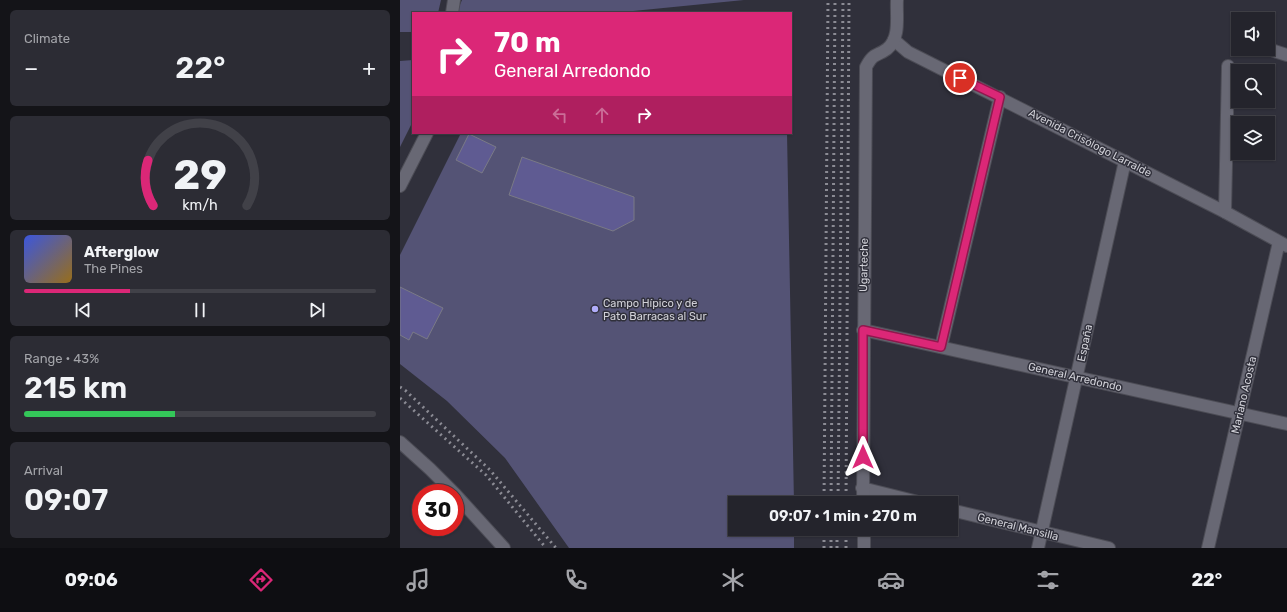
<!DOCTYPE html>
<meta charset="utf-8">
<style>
body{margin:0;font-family:Rubik,sans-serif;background:#2c2c34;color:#f1f3f6;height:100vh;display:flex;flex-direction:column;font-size:15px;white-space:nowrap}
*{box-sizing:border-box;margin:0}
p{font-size:13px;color:#a3a4a9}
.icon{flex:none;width:22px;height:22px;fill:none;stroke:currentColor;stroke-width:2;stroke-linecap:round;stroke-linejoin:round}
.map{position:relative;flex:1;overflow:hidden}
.details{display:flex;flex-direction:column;gap:10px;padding:10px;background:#141418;width:400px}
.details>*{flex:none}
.guide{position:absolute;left:12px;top:12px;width:380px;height:122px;border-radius:0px;box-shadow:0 1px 3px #0004,0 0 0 1px #414148;background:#db2777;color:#fff;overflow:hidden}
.controls{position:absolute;left:831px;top:12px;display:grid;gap:8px}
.controls a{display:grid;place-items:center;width:44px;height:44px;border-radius:0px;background:#24242c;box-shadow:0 1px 3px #0004,0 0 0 1px #414148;font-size:20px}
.speed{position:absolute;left:12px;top:484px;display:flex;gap:8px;font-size:20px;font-weight:700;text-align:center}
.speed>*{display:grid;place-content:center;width:52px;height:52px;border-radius:50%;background:#24242c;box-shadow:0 1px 3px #0004,0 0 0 1px #414148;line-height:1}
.speed .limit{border:6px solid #d22;background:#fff;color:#111}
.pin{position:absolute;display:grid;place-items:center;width:34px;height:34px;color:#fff;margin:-17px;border:2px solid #fff;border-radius:50%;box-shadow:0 1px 4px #0007}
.me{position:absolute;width:44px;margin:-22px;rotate:0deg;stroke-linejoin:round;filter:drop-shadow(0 0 3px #0008)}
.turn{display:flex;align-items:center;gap:14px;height:84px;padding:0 16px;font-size:18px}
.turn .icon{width:52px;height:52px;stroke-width:2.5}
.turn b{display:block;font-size:28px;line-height:34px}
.lanes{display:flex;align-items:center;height:38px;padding:0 16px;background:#0003;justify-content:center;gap:20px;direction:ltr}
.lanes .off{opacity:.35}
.big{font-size:30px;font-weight:600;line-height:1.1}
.details .card{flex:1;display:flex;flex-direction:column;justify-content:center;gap:6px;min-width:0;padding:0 14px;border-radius:6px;background:#2c2c34}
.details .dial{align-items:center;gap:0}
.dial svg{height:104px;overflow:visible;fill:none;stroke:#414148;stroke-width:7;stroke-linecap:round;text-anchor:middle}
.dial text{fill:#f1f3f6;stroke:none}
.song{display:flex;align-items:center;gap:12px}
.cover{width:48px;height:48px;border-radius:6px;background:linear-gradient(135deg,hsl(230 70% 55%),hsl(40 70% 35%))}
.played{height:4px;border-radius:2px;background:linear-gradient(90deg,#db2777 30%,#414148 30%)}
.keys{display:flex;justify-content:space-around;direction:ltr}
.heat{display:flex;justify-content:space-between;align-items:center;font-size:22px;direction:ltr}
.charge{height:6px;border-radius:3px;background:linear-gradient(90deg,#34c759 43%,#414148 0)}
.trip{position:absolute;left:328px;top:496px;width:230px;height:40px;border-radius:0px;background:#24242c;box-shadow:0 1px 3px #0004,0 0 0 1px #414148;font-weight:600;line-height:40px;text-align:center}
.tab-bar{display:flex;height:64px;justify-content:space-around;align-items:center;background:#0e0e12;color:#a3a4a9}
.tab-bar .icon{width:28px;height:28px}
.tab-bar .on{color:#db2777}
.tab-bar b{font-size:18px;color:#f1f3f6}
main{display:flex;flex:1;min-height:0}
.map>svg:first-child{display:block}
</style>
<main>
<section class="details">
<div class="card"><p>Climate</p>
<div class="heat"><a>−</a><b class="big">22°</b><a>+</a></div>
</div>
<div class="card dial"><svg viewBox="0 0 100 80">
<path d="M14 69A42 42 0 1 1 86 69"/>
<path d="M14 69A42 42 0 0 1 10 34" stroke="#db2777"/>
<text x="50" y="56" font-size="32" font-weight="700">29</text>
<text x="50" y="72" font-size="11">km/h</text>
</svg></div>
<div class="card">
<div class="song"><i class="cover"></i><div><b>Afterglow</b><p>The Pines</p></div></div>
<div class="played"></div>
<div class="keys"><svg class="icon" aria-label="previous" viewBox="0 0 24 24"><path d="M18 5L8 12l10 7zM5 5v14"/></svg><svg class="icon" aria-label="pause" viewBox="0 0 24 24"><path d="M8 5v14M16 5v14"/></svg><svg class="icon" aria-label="next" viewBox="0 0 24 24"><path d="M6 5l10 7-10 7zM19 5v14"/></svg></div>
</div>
<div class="card"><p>Range · 43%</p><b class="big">215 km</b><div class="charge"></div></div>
<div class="card"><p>Arrival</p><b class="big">09:07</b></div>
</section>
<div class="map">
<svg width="887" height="548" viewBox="0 0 887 548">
<rect width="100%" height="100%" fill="#30303b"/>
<g fill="#545375">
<path d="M0,0H41L38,13H13V32H0Z"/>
<path d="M62,0H344L213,13H58L59,7Z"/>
<path d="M13,60V121L0,147V61Z"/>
<path d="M61,133H387L394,503H335V529H394V548H169L105,458L47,401L0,364V255Z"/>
</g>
<g fill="#5f5b92" stroke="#7a7a86">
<path d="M69,134L96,147L82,173L56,160Z"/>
<path d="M122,157L234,197V220L213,231L109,195Z"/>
<path d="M0,287L43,308L27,339L13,332L9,340L0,335Z"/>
</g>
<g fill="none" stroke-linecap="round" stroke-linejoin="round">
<g stroke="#4c4c55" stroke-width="14">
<g id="minor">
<path d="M52,13L54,0"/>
<path d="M494,40L508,52L825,212L887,246"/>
<path d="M868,49L887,55"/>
<path d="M0,186L27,133"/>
<path d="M825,212L828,66"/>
<path d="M463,330L887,424"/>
<path d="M541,347L600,97"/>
<path d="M0,442L30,469L54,493"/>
<path d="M462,488L522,503"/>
<path d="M55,494L104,548"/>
<path d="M463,503L466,67C474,52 476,57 487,49C501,38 496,15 497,0"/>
<path d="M551,510L709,548"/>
<path d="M464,529V548"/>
<path d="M638,548L725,161"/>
<path d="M808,548L879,242"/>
</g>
</g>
<use href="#minor" stroke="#686874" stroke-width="12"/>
<g stroke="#8b8b94" stroke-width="3" stroke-dasharray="2 4" stroke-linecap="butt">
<path d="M0,387L6,391L90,470L156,548"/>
<path d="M0,398L86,475L146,548"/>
<path d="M424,503L428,0"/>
<path d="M431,503L435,0"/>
<path d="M438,503L443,0"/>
<path d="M446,503L449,0"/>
<path d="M424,548V529"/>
<path d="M431,548V529"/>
<path d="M437,548V529"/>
<path d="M446,548V529"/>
</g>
</g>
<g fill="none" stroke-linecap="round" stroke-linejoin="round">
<g stroke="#8e194d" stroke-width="10">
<path id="route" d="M463,457V330L541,347L600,97L560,78"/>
</g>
<use href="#route" stroke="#db2777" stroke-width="7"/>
</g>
<circle fill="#b1adfa" stroke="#30303b" stroke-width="1.5" cx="195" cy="309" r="4"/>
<g text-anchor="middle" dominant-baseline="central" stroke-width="3" stroke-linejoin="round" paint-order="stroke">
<g font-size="11" fill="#d1d1d8" stroke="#30303b">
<text transform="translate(690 143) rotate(27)">Avenida Crisólogo Larralde</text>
<text transform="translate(464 265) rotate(-89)">Ugarteche</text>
<text transform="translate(685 343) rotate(-78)">España</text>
<text transform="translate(675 377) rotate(13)">General Arredondo</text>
<text transform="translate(844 395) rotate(-77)">Mariano Acosta</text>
<text transform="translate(618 527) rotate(14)">General Mansilla</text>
</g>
<g font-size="11" fill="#d1d1d8" stroke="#30303b" text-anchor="start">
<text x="203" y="303">Campo Hípico y de<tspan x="203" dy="13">Pato Barracas al Sur</tspan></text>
</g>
</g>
</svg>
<div class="controls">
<a><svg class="icon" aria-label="sound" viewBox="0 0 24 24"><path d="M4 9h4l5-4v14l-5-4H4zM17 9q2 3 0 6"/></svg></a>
<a><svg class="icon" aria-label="search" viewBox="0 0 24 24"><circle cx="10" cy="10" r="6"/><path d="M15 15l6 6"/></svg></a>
<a><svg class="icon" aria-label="layers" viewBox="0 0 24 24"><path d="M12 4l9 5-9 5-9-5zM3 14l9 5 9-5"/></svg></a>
</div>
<div class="speed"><div class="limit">30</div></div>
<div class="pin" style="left:560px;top:78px;background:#d93025"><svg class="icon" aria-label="arrive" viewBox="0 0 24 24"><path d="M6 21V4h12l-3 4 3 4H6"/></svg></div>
<svg class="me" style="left:463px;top:457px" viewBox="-20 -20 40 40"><path d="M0-17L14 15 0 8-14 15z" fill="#db2777" stroke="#fff" stroke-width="4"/></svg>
<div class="trip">09:07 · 1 min · 270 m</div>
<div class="guide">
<div class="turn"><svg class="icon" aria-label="right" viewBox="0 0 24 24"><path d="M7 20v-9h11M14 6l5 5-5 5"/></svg><div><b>70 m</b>General Arredondo</div></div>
<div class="lanes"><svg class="icon off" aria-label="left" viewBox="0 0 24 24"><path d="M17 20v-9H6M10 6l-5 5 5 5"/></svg><svg class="icon off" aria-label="ahead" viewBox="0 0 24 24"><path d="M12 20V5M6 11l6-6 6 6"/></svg><svg class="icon" aria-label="right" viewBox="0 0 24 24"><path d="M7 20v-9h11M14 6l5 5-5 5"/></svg></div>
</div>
</div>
</main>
<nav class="tab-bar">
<b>09:06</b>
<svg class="icon on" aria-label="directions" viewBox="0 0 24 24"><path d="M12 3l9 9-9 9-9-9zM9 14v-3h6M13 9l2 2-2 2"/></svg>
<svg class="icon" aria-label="music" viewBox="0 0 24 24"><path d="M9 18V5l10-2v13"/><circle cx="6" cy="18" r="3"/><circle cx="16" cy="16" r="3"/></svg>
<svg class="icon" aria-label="phone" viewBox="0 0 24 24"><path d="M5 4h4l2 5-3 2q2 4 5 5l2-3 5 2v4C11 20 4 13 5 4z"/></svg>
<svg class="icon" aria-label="climate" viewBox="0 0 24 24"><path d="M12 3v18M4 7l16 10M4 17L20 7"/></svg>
<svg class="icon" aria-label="car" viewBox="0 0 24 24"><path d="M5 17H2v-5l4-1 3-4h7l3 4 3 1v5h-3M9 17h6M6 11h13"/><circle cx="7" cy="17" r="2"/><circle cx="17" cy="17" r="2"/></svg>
<svg class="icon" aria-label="filters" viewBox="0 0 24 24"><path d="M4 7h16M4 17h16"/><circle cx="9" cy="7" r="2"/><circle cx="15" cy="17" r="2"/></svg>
<b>22°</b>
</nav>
